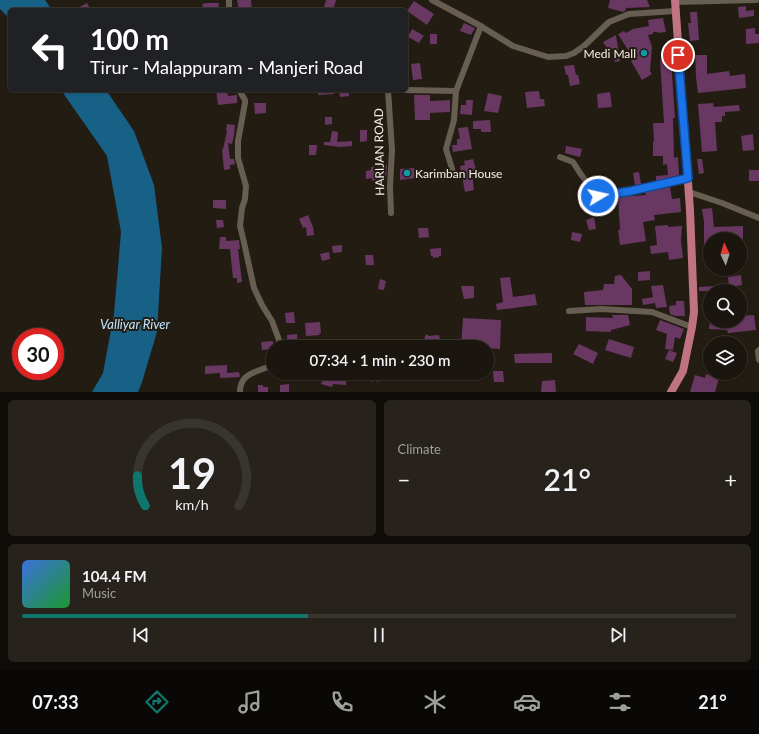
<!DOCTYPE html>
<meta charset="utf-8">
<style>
body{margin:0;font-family:Lato,sans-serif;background:#27221c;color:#f1f3f6;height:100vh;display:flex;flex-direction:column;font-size:15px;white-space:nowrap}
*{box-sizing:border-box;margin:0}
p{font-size:13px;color:#9f9f9e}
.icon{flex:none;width:22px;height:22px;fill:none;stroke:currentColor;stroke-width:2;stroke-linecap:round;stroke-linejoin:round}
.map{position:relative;height:392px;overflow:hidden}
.drawer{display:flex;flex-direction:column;gap:8px;padding:8px;background:#0e0c08;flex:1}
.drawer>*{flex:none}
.hud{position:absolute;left:8px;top:8px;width:400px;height:84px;border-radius:6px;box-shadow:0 1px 3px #0004,0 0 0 1px #38342e;background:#202124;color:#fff;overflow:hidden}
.needle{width:26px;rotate:356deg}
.fabs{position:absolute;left:703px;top:232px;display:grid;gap:8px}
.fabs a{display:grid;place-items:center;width:44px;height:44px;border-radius:50%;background:#1a150e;box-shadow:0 1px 3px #0004,0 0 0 1px #38342e;font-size:20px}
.speed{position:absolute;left:12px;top:328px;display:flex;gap:8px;font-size:20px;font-weight:700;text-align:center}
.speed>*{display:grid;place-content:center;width:52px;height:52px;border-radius:50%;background:#1a150e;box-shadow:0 1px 3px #0004,0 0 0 1px #38342e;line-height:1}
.speed .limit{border:6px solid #d22;background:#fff;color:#111}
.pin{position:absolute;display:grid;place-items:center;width:34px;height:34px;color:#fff;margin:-17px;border:2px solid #fff;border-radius:50%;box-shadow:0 1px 4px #0007}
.me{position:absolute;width:44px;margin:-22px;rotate:81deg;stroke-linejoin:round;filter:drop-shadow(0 0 3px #0008)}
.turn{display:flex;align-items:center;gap:14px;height:84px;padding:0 16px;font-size:18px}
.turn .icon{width:52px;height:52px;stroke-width:2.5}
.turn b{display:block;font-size:28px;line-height:34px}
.big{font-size:30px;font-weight:600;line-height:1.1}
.drawer .card{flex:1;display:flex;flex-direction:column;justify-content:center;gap:6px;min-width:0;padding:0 14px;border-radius:6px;background:#27221c}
.drawer .dial{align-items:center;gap:0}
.dial svg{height:104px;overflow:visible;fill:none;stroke:#38342e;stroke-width:7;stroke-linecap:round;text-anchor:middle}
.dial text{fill:#f1f3f6;stroke:none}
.song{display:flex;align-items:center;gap:12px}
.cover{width:48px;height:48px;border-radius:6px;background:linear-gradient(135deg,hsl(220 70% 55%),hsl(130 70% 35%))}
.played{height:4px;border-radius:2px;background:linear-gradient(90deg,#0f766e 40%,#38342e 40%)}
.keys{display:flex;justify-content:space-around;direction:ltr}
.heat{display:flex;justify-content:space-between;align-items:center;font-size:22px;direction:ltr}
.drawer .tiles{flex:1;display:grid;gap:8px;grid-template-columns:1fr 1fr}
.card:last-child{grid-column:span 2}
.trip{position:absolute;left:266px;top:340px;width:228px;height:40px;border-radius:20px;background:#1a150e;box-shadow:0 1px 3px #0004,0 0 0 1px #38342e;font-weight:600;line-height:40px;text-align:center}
.dock{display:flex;height:64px;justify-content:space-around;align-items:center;background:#0a0806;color:#9f9f9e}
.dock .icon{width:28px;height:28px}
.dock .selected{color:#0f766e}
.dock b{font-size:18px;color:#f1f3f6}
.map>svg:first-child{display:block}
</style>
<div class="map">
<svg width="759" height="392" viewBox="0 0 759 392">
<rect width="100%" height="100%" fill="#231c12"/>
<g fill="#176086">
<path d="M0,0H45L52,10H10V19L0,9Z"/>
<path d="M61,90H106L134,131L154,185L162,248L157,332L142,382L138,392H92L103,373L114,314L121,232L107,156Z"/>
</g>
<g fill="#693862">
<path d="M237,0H251L252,10H239Z"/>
<path d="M326,0H336L333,10L324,7Z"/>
<path d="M610,0H647L650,7L626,8L625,11L623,12L608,8Z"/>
<path d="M414,1L434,14L427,25L407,11Z"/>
<path d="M87,3L91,10H74Z"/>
<path d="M208,3H219L218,10H204L202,4Z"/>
<path d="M746,6V11L754,10V16L739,18L738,7Z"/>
<path d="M690,12H697L699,40L690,41L688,23H691Z"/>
<path d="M663,18L666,32L658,33V32H653V34L648,35L652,47L650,71L652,74L642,80L631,61L638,56L633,47L628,50L618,34L624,31L626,33L633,29L649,26L648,20Z"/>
<path d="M464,23L475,28L471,35L460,31Z"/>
<path d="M755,28V34H759V43L746,44V29Z"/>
<path d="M412,29L421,34V35H424L419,43L408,37Z"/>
<rect x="430" y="34" width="7" height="10"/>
<path d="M616,35L620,61L615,62L613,48L609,51L603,42Z"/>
<path d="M695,55H707V74L729,71L730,76L745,74L746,88L698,93L696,77Z"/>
<path d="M671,58L675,118H673L674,158L678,157L679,175L656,181V176L668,175L667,164L663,165V156H653V142L654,141L653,123H664L660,59Z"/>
<path d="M420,63L422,79L413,80L411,64Z"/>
<path d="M574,65L576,75H578L580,84L570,86L568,75H566L564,66Z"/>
<path d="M216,90H227L228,96L237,95V103L218,105Z"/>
<path d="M318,90H334V94L318,95Z"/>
<path d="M339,90H349V96L340,97Z"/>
<path d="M539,91L540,99H544L545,106L527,108L525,92Z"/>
<path d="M610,92L612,107L598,108L597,94Z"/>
<path d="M488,93L502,96L498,113L484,111Z"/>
<path d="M414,95H430V101L450,100V112L430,113V120H415Z"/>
<path d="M466,100H473L472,115L460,114L461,105H466Z"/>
<path d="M254,103H266V113L255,114Z"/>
<path d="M713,103L714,107L739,105L740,111L725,112V116H722V122H715L717,151L702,152L698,104Z"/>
<path d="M325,117H332V124L325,125Z"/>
<path d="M490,120L491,132H481V129H473V121Z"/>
<path d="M227,124L235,125L234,135L232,144L228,143L230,159H234L235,164L230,165V169L224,170L222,149H223L227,131H226Z"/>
<path d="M468,127L472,149L453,152L452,145H457V139H460L458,128Z"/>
<path d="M360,130H367V141L360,142Z"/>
<path d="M332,131L338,132L337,142L352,141V146L340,147L324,145V142H330Z"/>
<path d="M753,134L754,150L743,151L741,136Z"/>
<path d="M309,145H317L316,155H309Z"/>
<path d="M566,146L582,149L580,157L565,153Z"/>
<path d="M473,159L477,173L472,174L474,190L465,192L460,166L465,165L464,161Z"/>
<path d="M697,159H702L704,173L699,174Z"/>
<path d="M387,165L386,179L372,181V178L366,179V171L371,170V167Z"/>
<path d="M414,168L415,178L400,180V169Z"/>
<rect x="749" y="170" width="10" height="11"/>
<path d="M639,172L641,184L635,185L633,173Z"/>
<path d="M670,187L672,199L680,198L681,212L654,215L655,220L643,222L646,241L620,245L618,230H620L618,197L646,195L645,192Z"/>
<path d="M213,200H226V209L213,208Z"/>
<path d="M712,208L714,227L743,226V239H710V251H704V222L702,209Z"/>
<path d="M308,215L313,227L314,235L307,236L306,227L303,228L299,219Z"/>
<path d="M594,217L596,229L589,230L586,220Z"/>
<path d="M216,220H223L224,227L217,228Z"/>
<path d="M668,225V227L682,226L681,241L683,258L669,260L668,252L651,254L650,246L657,245L655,226Z"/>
<path d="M418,228H428L429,237L419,238Z"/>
<path d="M572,232L582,234L580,242L571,240Z"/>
<path d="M220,237H226V241L239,240L240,249H238L242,282L237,283V278H233L230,249H219Z"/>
<path d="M342,245V252L333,253L332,246Z"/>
<path d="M441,248V256H439V257L433,258V256H431L430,249Z"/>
<path d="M329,252L330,259L322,261L320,254Z"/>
<path d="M365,255H373L374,265H366Z"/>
<path d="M650,271V280L638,281V272Z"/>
<path d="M621,275L632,289V305H585L584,292L603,290L604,284H614L615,276Z"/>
<path d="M741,275L742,285L729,287L728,277Z"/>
<path d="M510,277L513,297L535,294L537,305L497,310L496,304L503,302L500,278Z"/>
<path d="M380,279L386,281L384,290L378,289Z"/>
<path d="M663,285L667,307L656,308L655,303L643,305L642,299L653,297L651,286Z"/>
<path d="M461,286H474V298L464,299Z"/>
<path d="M715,286V291H699V287Z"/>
<path d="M676,301H684L685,316H675L670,314L669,306L676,305Z"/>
<path d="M294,312L295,323H286L285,313Z"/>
<path d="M612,315H628L630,325L611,330V332L586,331V317L613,318Z"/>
<path d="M754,315L756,330L728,333L727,330L709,329L710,321H740V316Z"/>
<path d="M463,318L501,320L500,349L487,348V347H461Z"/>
<path d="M660,320L684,329L680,339L675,337L673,350L665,349L667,334L656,330Z"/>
<path d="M320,322L321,333H319L320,335L306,336L305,323Z"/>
<path d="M297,334L298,344L288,345L287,335Z"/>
<path d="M426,334L429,336L439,335L440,340L430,341L429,343L424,340Z"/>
<path d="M609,339L634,347L631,358L605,350Z"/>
<path d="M273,341V349L262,350L261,342Z"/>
<path d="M579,344L598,353L593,364L573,354Z"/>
<path d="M669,350L677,353L673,362L665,359Z"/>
<path d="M552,353V363H515L514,354Z"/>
<path d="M227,365V373L239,372L240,377L220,378V373L205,374V366Z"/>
<path d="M493,371H503L504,382H494Z"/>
<path d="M325,373H333L336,374V376L346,377V385L333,384L332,387L321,384Z"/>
<path d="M368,373H377L381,374L379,382L373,380L372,382L365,379Z"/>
<path d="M706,374L719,378L715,392H690L695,375L705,378Z"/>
<path d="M555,380L556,392H541L542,381Z"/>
<path d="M289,384V392H280V385Z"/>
<path d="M258,385H263V387H268V392H258Z"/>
</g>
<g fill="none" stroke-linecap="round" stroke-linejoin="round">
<g stroke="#675e52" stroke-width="6">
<path d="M432,0L479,25L513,46L548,57L566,56L574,53L584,46L609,22L629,14L675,11"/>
<path d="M675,2L756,0"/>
<path d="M229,10V0"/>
<path d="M239,90L245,100V103L238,141V158L246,186L245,199L242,208L240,226L243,238L254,288L262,305L272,321L279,340V347"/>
<path d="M388,90L392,150L390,186L391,213"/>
<path d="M406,90L456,91"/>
<path d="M560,157L573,162L580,173L594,192L598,196L631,191L688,178"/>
<path d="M453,172L446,149L454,120L456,91L481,26"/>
<path d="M689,192L722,203L759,218"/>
<path d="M569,311L601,309L652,312L692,327"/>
<path d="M759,350L758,351L759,360"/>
<path d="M240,392C240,371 259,373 273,364"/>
</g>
<path stroke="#c07483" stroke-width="8" d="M671,392L683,371L692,327L694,312L690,210L675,0"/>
</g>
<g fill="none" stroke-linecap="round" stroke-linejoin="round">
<g stroke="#114b97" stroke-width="10">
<path id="route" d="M598,196L631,191L688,178L678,55"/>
</g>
<use href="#route" stroke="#1a73e8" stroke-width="7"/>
</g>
<g fill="#0f9aa8" stroke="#231c12" stroke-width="1.5">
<circle cx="644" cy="53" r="4"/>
<circle cx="407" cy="173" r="4"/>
</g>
<g text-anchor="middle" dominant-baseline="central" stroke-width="4" stroke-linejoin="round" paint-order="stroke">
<g font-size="12" fill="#f5f0e9" stroke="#231c12" text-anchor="end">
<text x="636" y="53">Medi Mall</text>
<text x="415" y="173" text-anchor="start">Karimban House</text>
</g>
<g font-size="12" fill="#f5f0e9" stroke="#231c12">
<text transform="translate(379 152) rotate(-91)">HARIJAN ROAD</text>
</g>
<g font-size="13" font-style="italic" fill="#c1e4fb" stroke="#231c12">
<text x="135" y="324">Valliyar River</text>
</g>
</g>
</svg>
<div class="fabs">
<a><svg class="needle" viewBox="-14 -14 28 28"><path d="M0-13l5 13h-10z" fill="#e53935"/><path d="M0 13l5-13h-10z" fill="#9f9f9e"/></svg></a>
<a><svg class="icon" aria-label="search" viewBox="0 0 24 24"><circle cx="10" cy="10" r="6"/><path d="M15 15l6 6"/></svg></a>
<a><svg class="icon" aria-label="layers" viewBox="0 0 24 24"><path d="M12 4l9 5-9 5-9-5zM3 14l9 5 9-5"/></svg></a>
</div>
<div class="speed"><div class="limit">30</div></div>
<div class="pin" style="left:678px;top:55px;background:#d93025"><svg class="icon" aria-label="arrive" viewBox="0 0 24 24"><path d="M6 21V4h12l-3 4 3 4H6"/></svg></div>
<svg class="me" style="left:598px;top:196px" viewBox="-20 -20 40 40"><circle r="17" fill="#1a73e8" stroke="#fff" stroke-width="3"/><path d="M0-11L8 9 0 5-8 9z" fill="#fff"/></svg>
<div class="trip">07:34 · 1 min · 230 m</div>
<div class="hud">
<div class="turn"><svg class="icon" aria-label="left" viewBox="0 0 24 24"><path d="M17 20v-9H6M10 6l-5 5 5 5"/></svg><div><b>100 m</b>Tirur - Malappuram - Manjeri Road</div></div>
</div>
</div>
<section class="drawer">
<div class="tiles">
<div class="card dial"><svg viewBox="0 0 100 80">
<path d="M14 69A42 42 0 1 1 86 69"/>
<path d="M14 69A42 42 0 0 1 8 46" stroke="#0f766e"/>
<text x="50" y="56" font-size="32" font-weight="700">19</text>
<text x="50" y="72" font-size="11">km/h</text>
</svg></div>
<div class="card"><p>Climate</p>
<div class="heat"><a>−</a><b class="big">21°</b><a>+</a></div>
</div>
<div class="card">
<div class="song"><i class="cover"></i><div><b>104.4 FM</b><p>Music</p></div></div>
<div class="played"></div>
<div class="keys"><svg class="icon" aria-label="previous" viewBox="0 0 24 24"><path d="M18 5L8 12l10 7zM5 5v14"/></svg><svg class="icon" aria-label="pause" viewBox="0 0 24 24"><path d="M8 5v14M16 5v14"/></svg><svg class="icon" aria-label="next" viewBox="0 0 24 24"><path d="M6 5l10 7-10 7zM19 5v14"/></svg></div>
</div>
</div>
</section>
<nav class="dock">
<b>07:33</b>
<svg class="icon selected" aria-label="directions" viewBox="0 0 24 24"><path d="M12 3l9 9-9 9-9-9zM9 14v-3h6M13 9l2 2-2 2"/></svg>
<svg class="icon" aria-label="music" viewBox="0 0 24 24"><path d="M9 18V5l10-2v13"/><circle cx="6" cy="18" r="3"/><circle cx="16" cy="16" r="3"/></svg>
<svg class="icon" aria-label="phone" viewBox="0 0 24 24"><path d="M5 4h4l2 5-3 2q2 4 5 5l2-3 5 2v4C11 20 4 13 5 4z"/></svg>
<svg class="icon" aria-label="climate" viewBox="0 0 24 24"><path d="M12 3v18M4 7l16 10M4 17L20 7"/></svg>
<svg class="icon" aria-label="car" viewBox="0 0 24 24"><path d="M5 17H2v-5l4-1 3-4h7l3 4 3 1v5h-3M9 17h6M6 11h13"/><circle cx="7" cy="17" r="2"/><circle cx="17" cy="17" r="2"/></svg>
<svg class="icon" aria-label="filters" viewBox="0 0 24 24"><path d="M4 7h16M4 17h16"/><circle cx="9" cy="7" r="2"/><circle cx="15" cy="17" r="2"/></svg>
<b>21°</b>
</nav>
